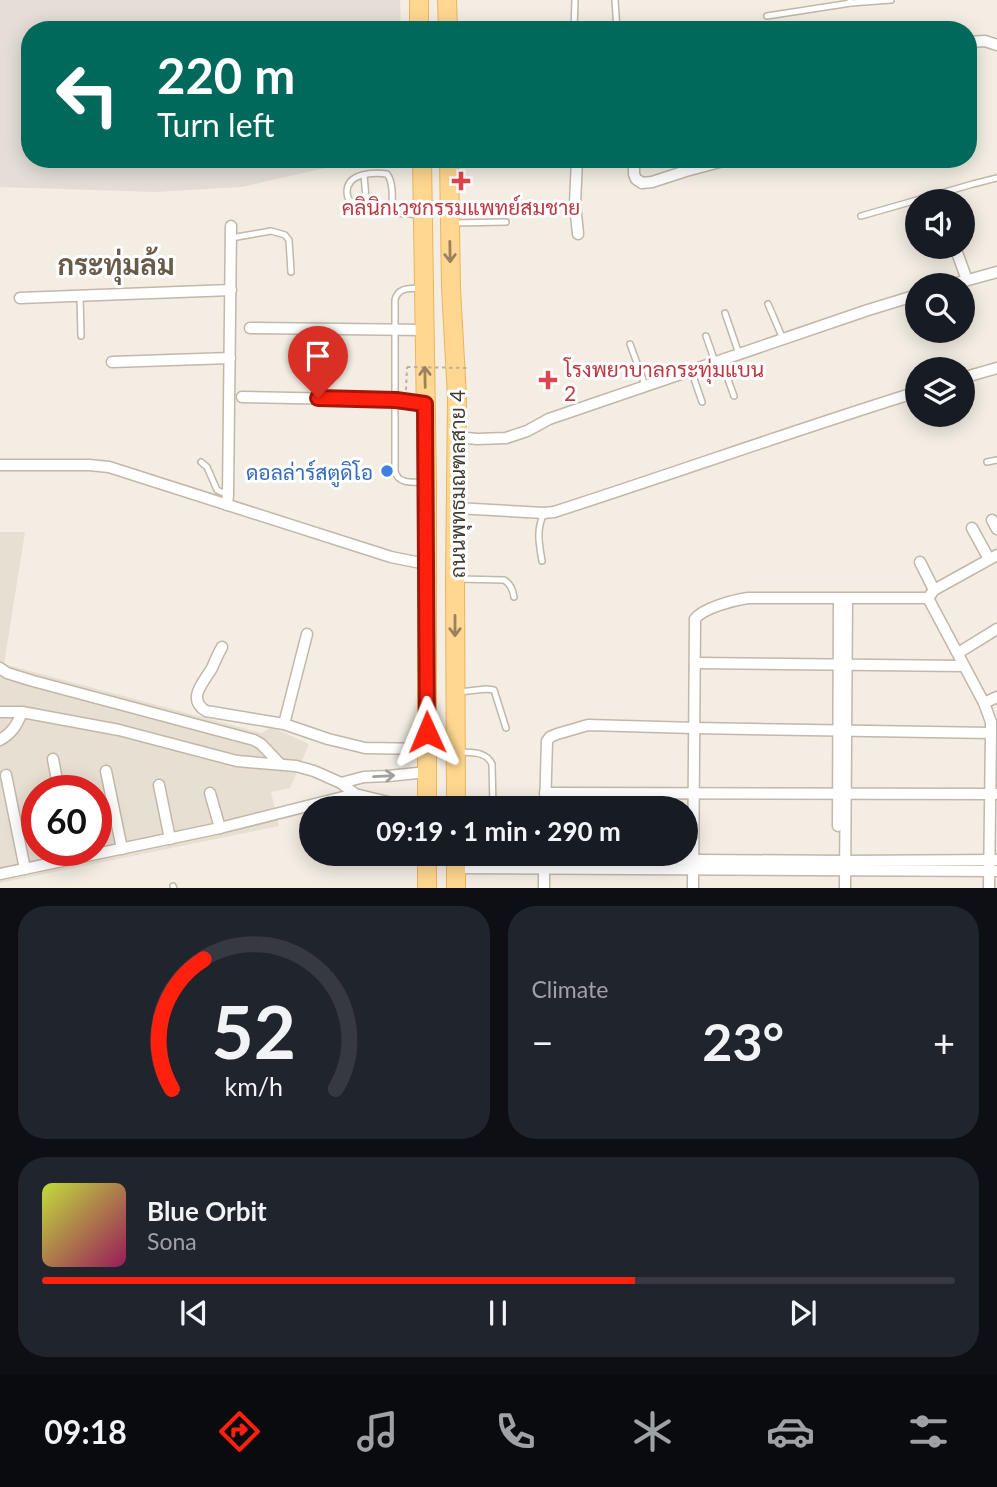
<!DOCTYPE html>
<meta charset="utf-8">
<style>
body{margin:0;font-family:Lato,Sarabun,sans-serif;background:#20242c;color:#f1f3f6;height:100vh;display:flex;flex-direction:column;font-size:26px;white-space:nowrap}
*{box-sizing:border-box;margin:0}
p{font-size:23px;color:#9ea1a6}
.icon{flex:none;width:38px;height:38px;fill:none;stroke:currentColor;stroke-width:2;stroke-linecap:round;stroke-linejoin:round}
.map{position:relative;height:888px;overflow:hidden}
.side{display:flex;flex-direction:column;gap:18px;padding:18px;background:#0d0f14;flex:1}
.side>*{flex:none}
.top-card{position:absolute;left:21px;top:21px;width:956px;height:147px;border-radius:28px;box-shadow:0 4px 18px #0003;background:#00695c;color:#fff;overflow:hidden}
.buttons{position:absolute;left:905px;top:189px;display:grid;gap:14px}
.buttons a{display:grid;place-items:center;width:70px;height:70px;border-radius:50%;background:#171b24;box-shadow:0 4px 18px #0003;font-size:35px}
.speed{position:absolute;left:21px;top:775px;display:flex;gap:14px;font-size:35px;font-weight:700;text-align:center}
.speed>*{display:grid;place-content:center;width:91px;height:91px;border-radius:50%;background:#171b24;box-shadow:0 4px 18px #0003;line-height:1}
.speed .limit{border:10px solid #d22;background:#fff;color:#111}
.pin{position:absolute;display:grid;place-items:center;width:60px;height:60px;color:#fff;margin:-72px -30px;border-radius:50% 50% 50% 0;rotate:-45deg;box-shadow:0 0 7px #0007}
.pin .icon{rotate:45deg}
.me{position:absolute;width:77px;margin:-38px;rotate:359deg;stroke-linejoin:round;filter:drop-shadow(0 0 5px #0008)}
.turn{display:flex;align-items:center;gap:24px;height:147px;padding:0 21px;font-size:32px}
.turn .icon{width:91px;height:91px;stroke-width:2.5}
.turn b{display:block;font-size:49px;line-height:60px}
.big{font-size:52px;font-weight:700;line-height:1.1}
.side .card{flex:1;display:flex;flex-direction:column;justify-content:center;gap:10px;min-width:0;padding:0 24px;border-radius:28px;background:#20242c}
.side .dial{align-items:center;gap:0}
.dial svg{height:182px;overflow:visible;fill:none;stroke:#363941;stroke-width:7;stroke-linecap:round;text-anchor:middle}
.dial text{fill:#f1f3f6;stroke:none}
.song{display:flex;align-items:center;gap:21px}
.cover{width:84px;height:84px;border-radius:10px;background:linear-gradient(135deg,hsl(70 70% 55%),hsl(330 70% 35%))}
.played{height:7px;border-radius:4px;background:linear-gradient(90deg,#ff210e 65%,#363941 65%)}
.keys{display:flex;justify-content:space-around;direction:ltr}
.heat{display:flex;justify-content:space-between;align-items:center;font-size:38px;direction:ltr}
.side .tiles{flex:1;display:grid;gap:18px;grid-template-columns:1fr 1fr}
.card:last-child{grid-column:span 2}
.trip{position:absolute;left:299px;top:796px;width:399px;height:70px;border-radius:35px;background:#171b24;box-shadow:0 4px 18px #0003;font-weight:700;line-height:70px;text-align:center}
.tabs{display:flex;height:112px;justify-content:space-around;align-items:center;background:#090b0e;color:#9ea1a6}
.tabs .icon{width:49px;height:49px}
.tabs .on{color:#ff210e}
.tabs b{font-size:32px;color:#f1f3f6}
.map>svg:first-child{display:block}
</style>
<div class="map">
<svg width="997" height="889" viewBox="0 0 997 889">
<rect width="100%" height="100%" fill="#f3ede3"/>
<path fill="#e7dfd1" fill-rule="evenodd" d="M0,532H25L4,664L262,733L271,727L309,744L290,788L271,792L279,826L0,883ZM37,791H96V850H37Z"/>
<path fill="#e5ded8" d="M0,0H400L401,30H30V159H366L241,187L155,192L0,187Z"/>
<g fill="none" stroke-linecap="round" stroke-linejoin="round">
<g stroke="#c2b7a8" stroke-width="8">
<g id="lane">
<path d="M615,0L617,30"/>
<path d="M851,3L891,0"/>
<path d="M767,16L851,3L850,0"/>
<path d="M574,30L575,0"/>
<path d="M364,175L367,210"/>
<path d="M392,211C392,200 394,183 387,174C373,172 347,173 347,192C347,198 350,202 355,205C369,213 402,213 420,215"/>
<path d="M861,216L973,184L997,178"/>
<path d="M453,223L506,222"/>
<path d="M231,238L271,231L285,235L289,240L291,272"/>
<path d="M421,288C409,289 398,287 395,300V471C398,485 414,482 425,482"/>
<path d="M80,296L81,336"/>
<path d="M768,304L783,339"/>
<path d="M725,313L739,354"/>
<path d="M706,336L715,362"/>
<path d="M630,344L645,385"/>
<path d="M721,360L734,396"/>
<path d="M691,370L702,402"/>
<path d="M201,462L207,467L217,490L228,495"/>
<path d="M987,462L997,460"/>
<path d="M542,561C539,543 536,530 544,513"/>
<path d="M458,579L504,580C511,584 513,590 514,597"/>
<path d="M459,692L486,689L494,690L506,728"/>
<path d="M459,752C472,753 486,751 492,764L493,808"/>
<path d="M173,886L174,889"/>
</g>
</g>
<g stroke="#c2b7a8" stroke-width="13">
<g id="street">
<path d="M968,42L985,41L997,45"/>
<path d="M577,159L575,204L578,234"/>
<path d="M634,159V174L636,179L642,183L652,182L686,171L731,159"/>
<path d="M955,247L967,280"/>
<path d="M950,285L997,272"/>
<path d="M20,298L231,290"/>
<path d="M250,328L425,330"/>
<path d="M112,362L230,358"/>
<path d="M962,378L997,368"/>
<path d="M242,397L395,400L425,404"/>
<path d="M457,437L477,439L506,438L527,431L549,419L868,310L917,295"/>
<path d="M0,465H89L109,467L391,557L426,564"/>
<path d="M227,505L228,495L231,226"/>
<path d="M456,508L544,513L554,512C675,473 795,430 917,392"/>
<path d="M992,520L997,529"/>
<path d="M972,528L989,559"/>
<path d="M920,562L934,590"/>
<path d="M928,598L934,590L997,555"/>
<path d="M222,647C218,654 215,661 212,668C204,682 186,699 206,711L284,724L328,739L365,748L427,749"/>
<path d="M958,653L997,629"/>
<path d="M695,663L963,666"/>
<path d="M0,668L7,673L33,681L254,740L261,744L280,764"/>
<path d="M984,703L997,697"/>
<path d="M0,712H22L119,730L237,761L296,766L314,771L341,783L355,794L392,803L405,808"/>
<path d="M284,724L307,634"/>
<path d="M0,740C12,733 17,725 22,712"/>
<path d="M53,759L59,791"/>
<path d="M106,771L122,849"/>
<path d="M6,775L25,869"/>
<path d="M341,783L364,777L388,776L427,772"/>
<path d="M159,785L170,839"/>
<path d="M210,793L220,828"/>
<path d="M545,793L997,794"/>
<path d="M545,808L547,741L550,737L557,734L588,725L694,728L991,733L989,889"/>
<path d="M838,826L839,599"/>
<path d="M456,858L845,861L997,860"/>
<path d="M544,864V889"/>
<path d="M456,868L997,871"/>
<path d="M0,874L220,828L355,794"/>
<path d="M693,889L695,619C703,608 734,600 748,598H928L984,703L991,722V733"/>
<path d="M845,889L847,599"/>
</g>
</g>
<g stroke="#ebb559" stroke-width="20">
<g id="primary">
<path d="M447,0L448,30"/>
<path d="M419,30V0"/>
<path d="M422,159L427,482V808"/>
<path d="M449,159L451,288L457,397L455,579L456,808"/>
<path d="M427,889V854"/>
<path d="M456,889V854"/>
</g>
</g>
<path stroke="#c2af95" stroke-width="2" stroke-dasharray="3.5 3.5" stroke-linecap="butt" d="M406,390L407,367"/>
<use href="#lane" stroke="#fff" stroke-width="5"/>
<use href="#street" stroke="#fff" stroke-width="10"/>
<use href="#primary" stroke="#ffd790" stroke-width="18"/>
<path stroke="#c2af95" stroke-width="2" stroke-dasharray="3.5 3.5" stroke-linecap="butt" d="M407,367L469,368"/>
</g>
<defs><path id="oneway-shaft" d="M-6 0H5M1.5-3L5.5 0L1.5 3" fill="none" stroke-width="1.6" stroke-linecap="round" stroke-linejoin="round" transform="scale(1.75)"/></defs>
<g stroke="#99825d">
<use href="#oneway-shaft" transform="translate(450 252) rotate(89)"/>
<use href="#oneway-shaft" transform="translate(425 377) rotate(-91)"/>
<use href="#oneway-shaft" transform="translate(455 626) rotate(90)"/>
</g>
<use stroke="#a29e99" href="#oneway-shaft" transform="translate(384 776) rotate(-3)"/>
<g fill="none" stroke-linecap="round" stroke-linejoin="round">
<g stroke="#a61509" stroke-width="18">
<path id="route" d="M318,398L396,400L425,404L427,732"/>
</g>
<use href="#route" stroke="#ff210e" stroke-width="12"/>
</g>
<g fill="#e0444e" stroke="#fff" stroke-width="2.5">
<path d="M457.5 170.5h7v7h7v7h-7v7h-7v-7h-7v-7h7z"/>
<path d="M544.5 369.5h7v7h7v7h-7v7h-7v-7h-7v-7h7z"/>
</g>
<circle fill="#3f7fe0" stroke="#fff" stroke-width="2.5" cx="387" cy="471" r="7"/>
<g text-anchor="middle" dominant-baseline="central" stroke-width="6" stroke-linejoin="round" paint-order="stroke">
<g font-size="21" fill="#be3a42" stroke="#fff">
<text x="461" y="206">คลินิกเวชกรรมแพทย์สมชาย</text>
<text x="564" y="368" text-anchor="start">โรงพยาบาลกระทุ่มแบน<tspan x="564" dy="24">2</tspan></text>
</g>
<g font-size="21" fill="#366cbe" stroke="#fff" text-anchor="end">
<text x="373" y="471">ดอลล่าร์สตูดิโอ</text>
</g>
<g font-size="21" fill="#453d33" stroke="#fff">
<text transform="translate(456 484) rotate(-90)">ถนนพุทธมณฑลสาย 4</text>
</g>
<g font-size="28" font-weight="bold" fill="#695a49" stroke="#fff">
<text x="116" y="264">กระทุ่มล้ม</text>
</g>
</g>
</svg>
<div class="buttons">
<a><svg class="icon" aria-label="sound" viewBox="0 0 24 24"><path d="M4 9h4l5-4v14l-5-4H4zM17 9q2 3 0 6"/></svg></a>
<a><svg class="icon" aria-label="search" viewBox="0 0 24 24"><circle cx="10" cy="10" r="6"/><path d="M15 15l6 6"/></svg></a>
<a><svg class="icon" aria-label="layers" viewBox="0 0 24 24"><path d="M12 4l9 5-9 5-9-5zM3 14l9 5 9-5"/></svg></a>
</div>
<div class="speed"><div class="limit">60</div></div>
<div class="pin" style="left:318px;top:398px;background:#d93025"><svg class="icon" aria-label="arrive" viewBox="0 0 24 24"><path d="M6 21V4h12l-3 4 3 4H6"/></svg></div>
<svg class="me" style="left:427px;top:732px" viewBox="-20 -20 40 40"><path d="M0-17L14 15 0 8-14 15z" fill="#ff210e" stroke="#fff" stroke-width="4"/></svg>
<div class="trip">09:19 · 1 min · 290 m</div>
<div class="top-card">
<div class="turn"><svg class="icon" aria-label="left" viewBox="0 0 24 24"><path d="M17 20v-9H6M10 6l-5 5 5 5"/></svg><div><b>220 m</b>Turn left</div></div>
</div>
</div>
<section class="side">
<div class="tiles">
<div class="card dial"><svg viewBox="0 0 100 80">
<path d="M14 69A42 42 0 1 1 86 69"/>
<path d="M14 69A42 42 0 0 1 28 12" stroke="#ff210e"/>
<text x="50" y="56" font-size="32" font-weight="700">52</text>
<text x="50" y="72" font-size="11">km/h</text>
</svg></div>
<div class="card"><p>Climate</p>
<div class="heat"><a>−</a><b class="big">23°</b><a>+</a></div>
</div>
<div class="card">
<div class="song"><i class="cover"></i><div><b>Blue Orbit</b><p>Sona</p></div></div>
<div class="played"></div>
<div class="keys"><svg class="icon" aria-label="previous" viewBox="0 0 24 24"><path d="M18 5L8 12l10 7zM5 5v14"/></svg><svg class="icon" aria-label="pause" viewBox="0 0 24 24"><path d="M8 5v14M16 5v14"/></svg><svg class="icon" aria-label="next" viewBox="0 0 24 24"><path d="M6 5l10 7-10 7zM19 5v14"/></svg></div>
</div>
</div>
</section>
<nav class="tabs">
<b>09:18</b>
<svg class="icon on" aria-label="directions" viewBox="0 0 24 24"><path d="M12 3l9 9-9 9-9-9zM9 14v-3h6M13 9l2 2-2 2"/></svg>
<svg class="icon" aria-label="music" viewBox="0 0 24 24"><path d="M9 18V5l10-2v13"/><circle cx="6" cy="18" r="3"/><circle cx="16" cy="16" r="3"/></svg>
<svg class="icon" aria-label="phone" viewBox="0 0 24 24"><path d="M5 4h4l2 5-3 2q2 4 5 5l2-3 5 2v4C11 20 4 13 5 4z"/></svg>
<svg class="icon" aria-label="climate" viewBox="0 0 24 24"><path d="M12 3v18M4 7l16 10M4 17L20 7"/></svg>
<svg class="icon" aria-label="car" viewBox="0 0 24 24"><path d="M5 17H2v-5l4-1 3-4h7l3 4 3 1v5h-3M9 17h6M6 11h13"/><circle cx="7" cy="17" r="2"/><circle cx="17" cy="17" r="2"/></svg>
<svg class="icon" aria-label="filters" viewBox="0 0 24 24"><path d="M4 7h16M4 17h16"/><circle cx="9" cy="7" r="2"/><circle cx="15" cy="17" r="2"/></svg>
</nav>
